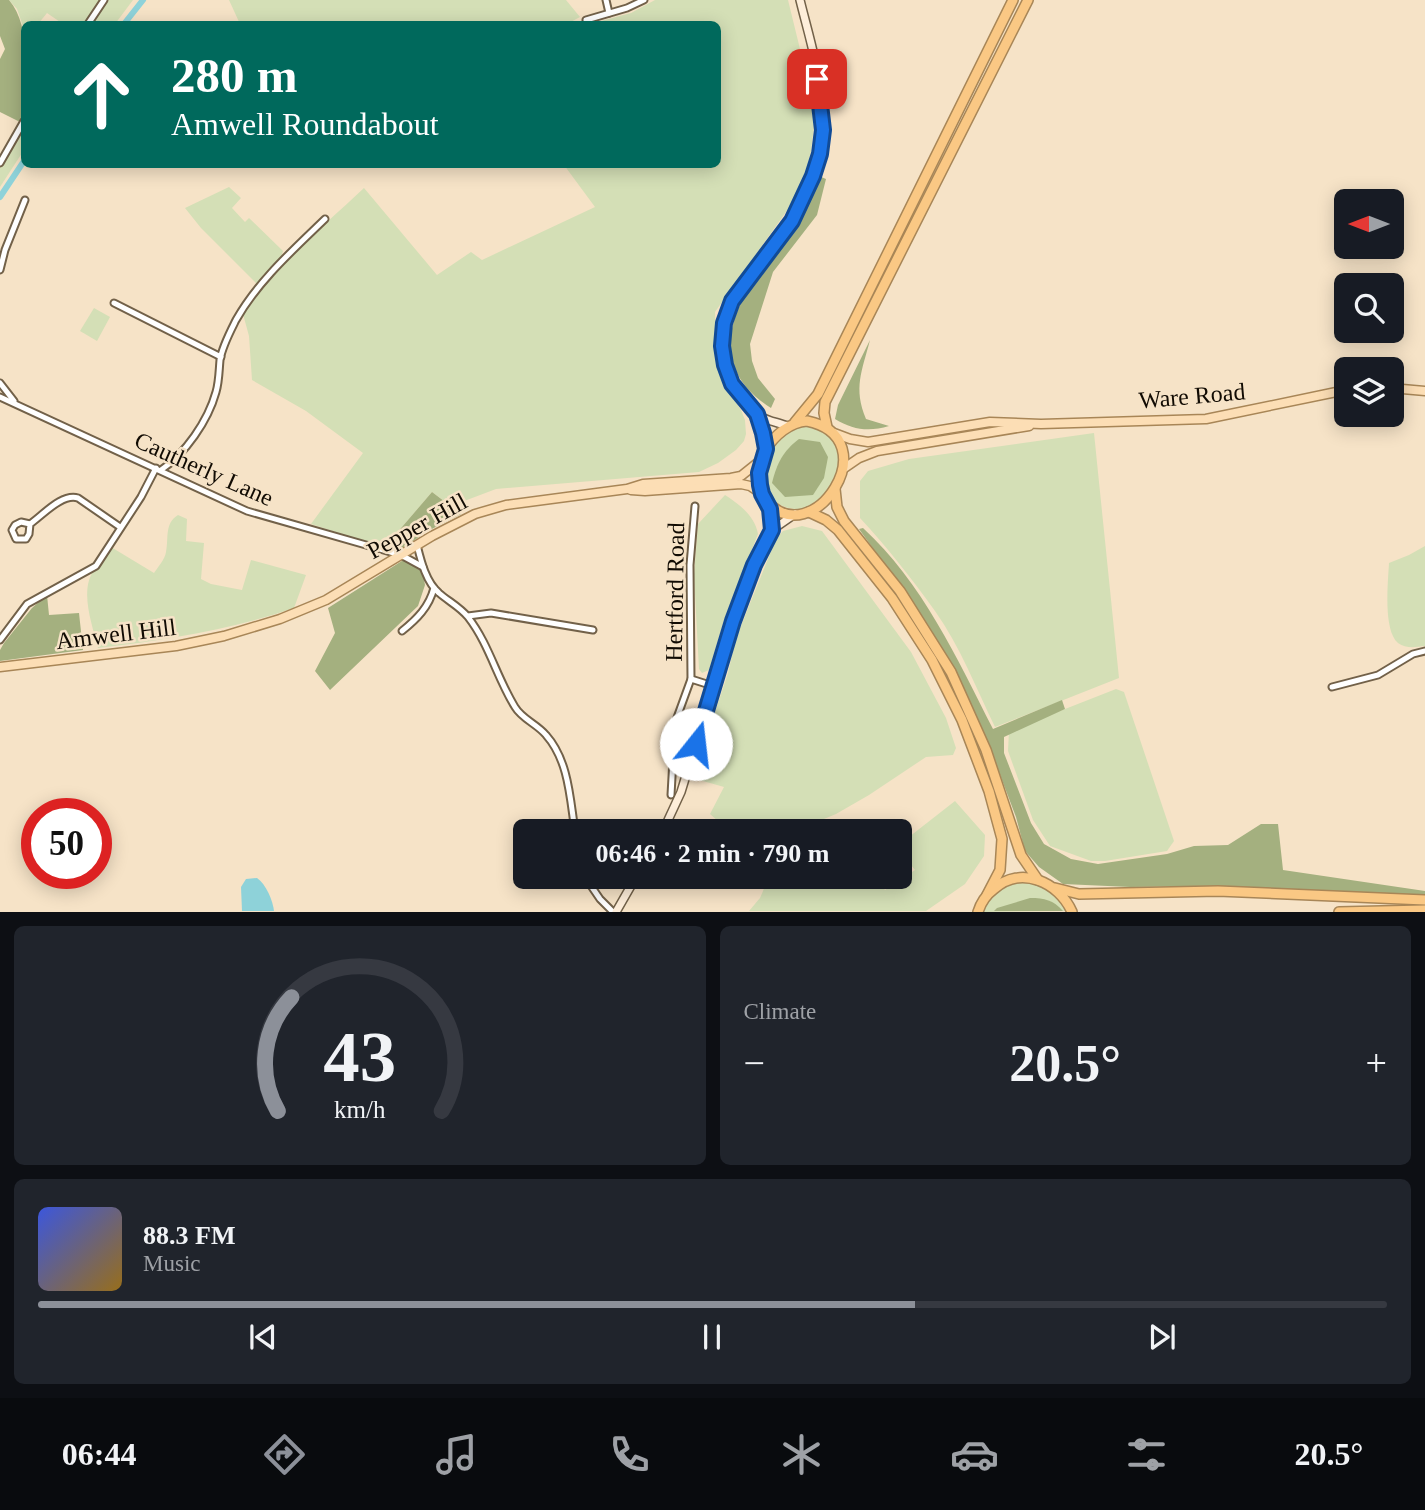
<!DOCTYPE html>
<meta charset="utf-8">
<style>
body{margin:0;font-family:"Times New Roman",serif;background:#20242c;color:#f1f3f6;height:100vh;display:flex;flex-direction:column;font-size:26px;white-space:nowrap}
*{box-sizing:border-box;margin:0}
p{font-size:23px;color:#9ea1a6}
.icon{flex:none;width:38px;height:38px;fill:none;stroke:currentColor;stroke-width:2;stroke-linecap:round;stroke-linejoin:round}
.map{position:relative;height:912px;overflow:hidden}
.details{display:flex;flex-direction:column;gap:14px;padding:14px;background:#0d0f14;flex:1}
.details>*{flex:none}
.banner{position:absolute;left:21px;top:21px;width:700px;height:147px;border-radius:10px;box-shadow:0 4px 18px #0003;background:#00695c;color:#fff;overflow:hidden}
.needle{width:46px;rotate:270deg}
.fabs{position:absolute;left:1334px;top:189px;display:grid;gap:14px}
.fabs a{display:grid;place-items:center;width:70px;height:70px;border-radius:10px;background:#171b24;box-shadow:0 4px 18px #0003;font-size:35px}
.speed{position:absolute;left:21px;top:798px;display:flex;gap:14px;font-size:35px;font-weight:700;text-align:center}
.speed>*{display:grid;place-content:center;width:91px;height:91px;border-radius:50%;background:#171b24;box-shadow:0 4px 18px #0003;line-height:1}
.speed .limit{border:10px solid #d22;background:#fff;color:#111}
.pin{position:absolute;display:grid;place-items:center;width:60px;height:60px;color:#fff;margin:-30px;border-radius:14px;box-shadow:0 4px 10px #0006}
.me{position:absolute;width:77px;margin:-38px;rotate:16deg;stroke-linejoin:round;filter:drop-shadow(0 0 5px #0008)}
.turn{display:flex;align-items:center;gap:24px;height:147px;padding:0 35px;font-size:32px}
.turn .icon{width:91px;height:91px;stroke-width:2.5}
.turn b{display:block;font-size:49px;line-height:60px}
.big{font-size:52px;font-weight:700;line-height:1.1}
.details .tile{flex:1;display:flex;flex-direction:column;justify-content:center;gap:10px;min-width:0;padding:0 24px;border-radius:10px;background:#20242c}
.details .dial{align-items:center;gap:0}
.dial svg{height:182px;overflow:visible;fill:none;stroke:#363941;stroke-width:7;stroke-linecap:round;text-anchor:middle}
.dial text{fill:#f1f3f6;stroke:none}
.song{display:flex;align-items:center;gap:21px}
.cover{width:84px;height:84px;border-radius:10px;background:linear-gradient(135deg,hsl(230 70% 55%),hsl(40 70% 35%))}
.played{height:7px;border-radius:4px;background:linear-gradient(90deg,#8c9099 65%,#363941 65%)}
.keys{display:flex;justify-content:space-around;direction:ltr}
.heat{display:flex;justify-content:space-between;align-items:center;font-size:38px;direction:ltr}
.details .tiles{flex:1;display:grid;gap:14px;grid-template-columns:1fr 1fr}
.tile:last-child{grid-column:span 2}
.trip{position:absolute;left:513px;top:819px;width:399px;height:70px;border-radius:10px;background:#171b24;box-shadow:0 4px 18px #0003;font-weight:700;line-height:70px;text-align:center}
.tab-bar{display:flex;height:112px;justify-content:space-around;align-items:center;background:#090b0e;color:#9ea1a6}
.tab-bar .icon{width:49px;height:49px}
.tab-bar .selected{color:#8c9099}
.tab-bar b{font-size:32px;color:#f1f3f6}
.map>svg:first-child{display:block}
</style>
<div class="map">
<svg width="1425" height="912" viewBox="0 0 1425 912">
<rect width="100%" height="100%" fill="#f6e3c7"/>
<g fill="#d4dfb6">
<path d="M9,0H100L85,24H63L47,13L38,24H24V29L17,9Z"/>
<path d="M106,0H133L115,24H90Z"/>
<path d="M229,0H566L580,17L567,24H240Z"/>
<path d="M655,0H788L812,98L814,126L811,151L805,177L793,202L715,312L717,365L722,380L741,410L745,420L746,434L744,441L736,450L718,463L699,472L496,489L451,506L432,492L384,548L311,524L363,453L306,411L252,380L249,336L243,314C274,265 323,227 364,188L437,275L471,252L482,260L595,207L564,165L718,164V24H590L631,13Z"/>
<path d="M24,128V150L0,187V167Z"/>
<path d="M229,187L241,198L232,208L245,222L249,218L283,251L280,261L257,284L201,228L185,208Z"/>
<path d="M94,308L110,317L97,341L80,331Z"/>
<path d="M809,425C815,428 824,430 829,434C847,449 840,482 825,497C807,517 773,512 764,485C758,465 773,435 793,427C797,425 804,426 809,425Z"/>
<path d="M1094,433L1119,678L995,727C976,688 960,646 935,611C912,579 887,547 860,518V481L868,471L909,459Z"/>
<path d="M725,495C739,504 755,516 758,534L725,617L709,670L702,673L699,669L694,575L698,524Z"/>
<path d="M178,515L187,519L186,541L204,543L201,579L211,584L242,590L251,560L306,575L294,608C230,630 165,640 98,648C93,627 81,596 91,575C96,566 105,557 111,547L154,573C158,567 165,559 166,552C169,538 164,524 178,515Z"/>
<path d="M802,526L822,531L911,652L946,718L956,748L953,755L926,757L869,795L836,814L795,831H729L710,814L724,787L696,779L703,748L728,673L736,638L776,539L783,531Z"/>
<path d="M1425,546V646C1416,647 1406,649 1398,643C1383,630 1388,582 1389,563L1409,555Z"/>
<path d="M1116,689L1124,692L1174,841L1167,851L1105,861H1091L1050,846L1033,820L1008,751L1009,731Z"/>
<path d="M955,801L985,835L984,856L965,884L926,911H749L760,898L769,877H823L829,889L841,877H852L858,883L865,877H876L885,890L915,870L900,851V844Z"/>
<path d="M1022,882C1043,883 1058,893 1067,911L981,912C991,895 1002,884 1022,882Z"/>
</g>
<g fill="#a4b07f">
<path d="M0,0H9C33,28 24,80 24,115L20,122L0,112V59L5,49L0,36Z"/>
<path d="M819,176L826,179L817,215L773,272L750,344L752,361L758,378L775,399L771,408C718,374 722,329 754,279C766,261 783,247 795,230C807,213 812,194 819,176Z"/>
<path d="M870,340C862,371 853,388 866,419L889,426C869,432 853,430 835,419L838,405Z"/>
<path d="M799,439L820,442L828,457L824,478L813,495L785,497L772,483C777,463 783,451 799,439Z"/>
<path d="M432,492L461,514L426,532L399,551L384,548Z"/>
<path d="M863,528C922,582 957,658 993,729L1062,700L1065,709L1004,737V753L1031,823L1044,844L1071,859L1098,864L1167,854L1194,846L1228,845L1261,824H1278L1283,870L1425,891V899L1229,886L1130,887L1063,884L1039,867L1025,851L1016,817L994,759L969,700L946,656L905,593L859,529Z"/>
<path d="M405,559L418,565L423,574L425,585L418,606L330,690L315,671L335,633L328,608Z"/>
<path d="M47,595L49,615L79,613L83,650L0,661V650L4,643L32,608Z"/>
<path d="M1030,898C1045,898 1053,900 1063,911H994L997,908Z"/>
</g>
<path fill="#8ed2d9" d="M257,878C266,884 273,901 274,911H242L241,887L246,879Z"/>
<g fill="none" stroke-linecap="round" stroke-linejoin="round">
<g stroke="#8ed2d9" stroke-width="6">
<path d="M124,24L143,0"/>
<path d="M0,197L24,161"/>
</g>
<g stroke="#726149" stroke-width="9">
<g id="street">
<path d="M606,0L609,13"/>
<path d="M586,20L627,8L644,0"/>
<path d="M88,24L104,0"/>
<path d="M0,163L24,121"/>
<path d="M0,270L5,250L25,200"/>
<path d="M114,303L221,357"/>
<path d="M0,383L14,401"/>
<path d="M0,397L247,511L401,555L423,567"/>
<path d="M161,470C185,454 208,421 216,392C219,382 219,371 220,360C222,347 230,332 236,320C258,281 293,250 325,219"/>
<path d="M30,524L29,534L26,539H16L12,530L15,525L21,522L30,524C43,515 62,493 78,498L120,527"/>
<path d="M417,545C421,561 426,582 439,593C448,601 460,607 468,617C489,644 497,678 515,707C522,719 537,724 546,735C569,761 570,799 575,831"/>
<path d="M468,616L491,613L593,630"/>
<path d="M402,631C417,619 429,607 434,588"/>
<path d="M0,640L27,604L96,566L141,497L156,468"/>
<path d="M691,679L713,686"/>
<path d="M1332,687L1378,675L1413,654L1425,651"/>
<path d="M671,795L675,723L691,679L690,565L695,506"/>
<path d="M585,877L600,899L613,912"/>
</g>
</g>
<g stroke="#726149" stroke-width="10">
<g id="secondary">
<path d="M757,415L766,449"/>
<path d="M787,426C777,422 766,421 757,414C724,388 713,340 731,303C739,286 755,271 766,256C790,226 809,195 819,158C832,107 812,49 800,0"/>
<path d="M768,503L772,530"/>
<path d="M663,831L681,792L733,621L754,565L772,530L795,514"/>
<path d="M616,912L636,877"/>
</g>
</g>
<g stroke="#a88657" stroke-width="11">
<g id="primary">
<path d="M1391,388L1425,391"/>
<path d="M834,433L850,439L868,442L990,422L1041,424L1206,419L1346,390"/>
<path d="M843,469L859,458L877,451L1029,426"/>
<path d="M631,490L645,491L741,484L750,486L762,494"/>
<path d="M0,667L176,646L224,636L280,619L326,600L432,536L475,514L506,505L627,489L643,484L731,478L741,476L761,460"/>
</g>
</g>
<g stroke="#a88657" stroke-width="12">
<g id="highway">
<path d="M807,421C890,438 812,556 766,500C742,472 774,423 807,421Z"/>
<path d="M795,422L818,394L1013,0"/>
<path d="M827,427L824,413L825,402L1028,0"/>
<path d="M835,489L837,507L844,521L900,591L951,672L986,750L1021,855L1038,880"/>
<path d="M809,512L826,520L838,530L892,598L932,660L962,720L989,791L1002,839L1000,870L987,895"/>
<path d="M1055,888L1079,894L1218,891L1425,900"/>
<path d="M978,912C981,902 986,895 994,889C1021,865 1059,882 1072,912"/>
<path d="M1339,912L1425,910"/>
</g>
</g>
<use href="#street" stroke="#fff" stroke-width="5"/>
<use href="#secondary" stroke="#feeeda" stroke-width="7"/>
<use href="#primary" stroke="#fcdeb5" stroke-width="8"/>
<use href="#highway" stroke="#fac884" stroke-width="9"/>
</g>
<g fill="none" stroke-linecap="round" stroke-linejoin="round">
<g stroke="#114b97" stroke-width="18">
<path id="route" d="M696,744L733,621L754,565L772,530L770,509L762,494L760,485L759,473L766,449L763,433L757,414L732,384L725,365L722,346L724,323L732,301L792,221L813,176L820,154L823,130L817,79"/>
</g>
<use href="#route" stroke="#1a73e8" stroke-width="12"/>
</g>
<g text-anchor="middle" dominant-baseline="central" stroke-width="5" stroke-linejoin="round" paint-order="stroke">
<g font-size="24" fill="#110b03" stroke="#f6e3c7">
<text transform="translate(1192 396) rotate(-5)">Ware Road</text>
<text transform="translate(204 469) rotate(24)">Cautherly Lane</text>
<text transform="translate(417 526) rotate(-29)">Pepper Hill</text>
<text transform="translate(675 592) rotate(-89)">Hertford Road</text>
<text transform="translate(116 634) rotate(-7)">Amwell Hill</text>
</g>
</g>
</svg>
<div class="fabs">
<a><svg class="needle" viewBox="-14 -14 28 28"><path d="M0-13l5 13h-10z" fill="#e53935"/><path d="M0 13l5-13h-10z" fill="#9ea1a6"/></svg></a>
<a><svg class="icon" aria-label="search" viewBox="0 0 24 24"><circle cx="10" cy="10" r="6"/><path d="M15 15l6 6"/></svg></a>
<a><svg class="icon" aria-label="layers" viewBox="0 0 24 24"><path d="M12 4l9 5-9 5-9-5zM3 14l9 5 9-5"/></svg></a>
</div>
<div class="speed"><div class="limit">50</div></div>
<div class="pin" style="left:817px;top:79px;background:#d93025"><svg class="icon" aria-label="arrive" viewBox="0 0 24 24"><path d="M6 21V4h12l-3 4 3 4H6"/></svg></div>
<svg class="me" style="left:696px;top:744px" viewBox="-20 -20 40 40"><circle r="19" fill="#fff"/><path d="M0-13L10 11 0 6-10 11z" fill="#1a73e8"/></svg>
<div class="trip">06:46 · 2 min · 790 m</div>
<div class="banner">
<div class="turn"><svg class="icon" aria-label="ahead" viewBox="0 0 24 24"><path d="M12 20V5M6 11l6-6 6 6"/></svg><div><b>280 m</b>Amwell Roundabout</div></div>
</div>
</div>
<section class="details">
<div class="tiles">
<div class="tile dial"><svg viewBox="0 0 100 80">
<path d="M14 69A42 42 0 1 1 86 69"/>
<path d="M14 69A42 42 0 0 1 20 19" stroke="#8c9099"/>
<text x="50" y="56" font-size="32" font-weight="700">43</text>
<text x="50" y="72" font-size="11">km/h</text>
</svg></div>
<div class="tile"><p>Climate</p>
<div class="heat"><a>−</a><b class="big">20.5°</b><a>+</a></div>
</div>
<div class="tile">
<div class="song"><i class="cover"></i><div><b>88.3 FM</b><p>Music</p></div></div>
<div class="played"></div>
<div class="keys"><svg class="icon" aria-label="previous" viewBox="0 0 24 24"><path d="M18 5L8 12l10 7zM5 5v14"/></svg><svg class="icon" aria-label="pause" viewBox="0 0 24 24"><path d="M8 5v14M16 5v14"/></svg><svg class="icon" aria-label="next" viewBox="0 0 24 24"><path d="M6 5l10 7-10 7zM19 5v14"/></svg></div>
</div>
</div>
</section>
<nav class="tab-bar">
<b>06:44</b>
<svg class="icon selected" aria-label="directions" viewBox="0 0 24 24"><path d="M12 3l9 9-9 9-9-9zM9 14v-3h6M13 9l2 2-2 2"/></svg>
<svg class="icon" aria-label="music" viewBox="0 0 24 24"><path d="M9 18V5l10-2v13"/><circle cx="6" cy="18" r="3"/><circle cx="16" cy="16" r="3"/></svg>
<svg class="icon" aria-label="phone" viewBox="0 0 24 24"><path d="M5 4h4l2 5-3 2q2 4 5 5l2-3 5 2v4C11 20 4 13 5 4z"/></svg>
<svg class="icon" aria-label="climate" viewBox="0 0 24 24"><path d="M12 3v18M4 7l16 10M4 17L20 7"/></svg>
<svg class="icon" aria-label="car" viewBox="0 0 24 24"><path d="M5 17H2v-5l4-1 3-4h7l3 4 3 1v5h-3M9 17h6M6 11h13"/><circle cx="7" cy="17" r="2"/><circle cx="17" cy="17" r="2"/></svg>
<svg class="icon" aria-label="filters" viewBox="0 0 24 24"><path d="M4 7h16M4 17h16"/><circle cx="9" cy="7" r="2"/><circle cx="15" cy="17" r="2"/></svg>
<b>20.5°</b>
</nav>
